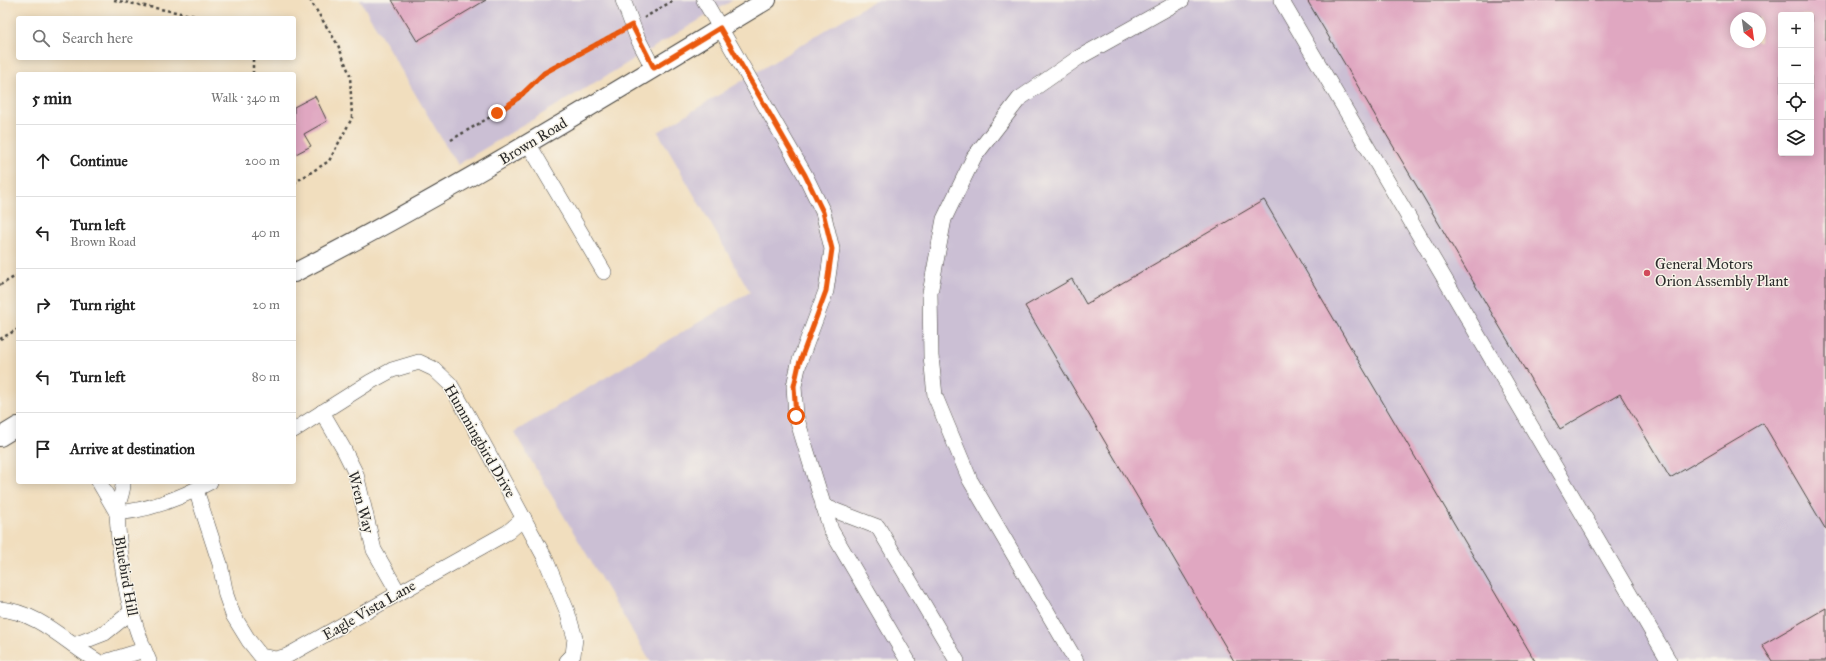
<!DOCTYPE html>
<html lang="en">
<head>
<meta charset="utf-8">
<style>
  :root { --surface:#fff; --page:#f2f2f2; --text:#222; --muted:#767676; --line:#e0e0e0 }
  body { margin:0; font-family:"IM FELL Great Primer",serif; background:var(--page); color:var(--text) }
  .controls { position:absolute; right:12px; top:12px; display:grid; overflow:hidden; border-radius:4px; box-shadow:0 2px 10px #0003 }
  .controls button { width:36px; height:36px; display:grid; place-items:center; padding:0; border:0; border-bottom:1px solid var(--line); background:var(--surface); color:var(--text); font:20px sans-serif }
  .compass { position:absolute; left:1730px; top:12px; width:36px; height:36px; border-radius:50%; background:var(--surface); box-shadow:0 2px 10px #0003; rotate:151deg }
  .stop { position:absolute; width:12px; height:12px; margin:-9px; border:3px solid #ea580c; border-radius:50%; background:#fff }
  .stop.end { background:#ea580c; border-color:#fff; box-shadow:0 1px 4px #0008 }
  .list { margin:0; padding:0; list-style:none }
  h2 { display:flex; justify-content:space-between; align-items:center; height:52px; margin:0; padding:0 16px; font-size:17px }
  h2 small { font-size:13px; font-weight:400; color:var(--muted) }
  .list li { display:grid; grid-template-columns:26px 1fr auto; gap:12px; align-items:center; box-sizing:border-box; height:72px; padding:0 16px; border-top:1px solid var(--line) }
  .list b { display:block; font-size:15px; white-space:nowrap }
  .list p { margin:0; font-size:13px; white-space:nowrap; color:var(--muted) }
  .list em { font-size:13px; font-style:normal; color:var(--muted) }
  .icon { flex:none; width:22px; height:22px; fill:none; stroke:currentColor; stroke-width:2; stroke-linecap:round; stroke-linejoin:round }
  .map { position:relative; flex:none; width:1826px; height:661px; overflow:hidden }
  .search { position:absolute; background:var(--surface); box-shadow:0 2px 10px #0003; left:16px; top:16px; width:280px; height:44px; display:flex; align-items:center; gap:10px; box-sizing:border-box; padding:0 14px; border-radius:4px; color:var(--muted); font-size:15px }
  .panel { position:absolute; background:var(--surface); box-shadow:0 2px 10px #0003; left:16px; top:72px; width:280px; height:412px; border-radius:4px }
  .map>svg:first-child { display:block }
</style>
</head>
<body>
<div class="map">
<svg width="1826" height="661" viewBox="0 0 1826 661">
  <rect width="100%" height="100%" fill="#f7f3e8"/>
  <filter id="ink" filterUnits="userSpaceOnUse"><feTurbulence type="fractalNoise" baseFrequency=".025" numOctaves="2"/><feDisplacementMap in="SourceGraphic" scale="8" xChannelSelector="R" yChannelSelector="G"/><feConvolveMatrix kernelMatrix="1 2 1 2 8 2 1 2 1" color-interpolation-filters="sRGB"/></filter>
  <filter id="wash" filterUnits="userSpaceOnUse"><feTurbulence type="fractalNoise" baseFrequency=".012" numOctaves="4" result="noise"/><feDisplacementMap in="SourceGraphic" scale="16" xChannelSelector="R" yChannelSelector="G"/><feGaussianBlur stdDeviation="0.9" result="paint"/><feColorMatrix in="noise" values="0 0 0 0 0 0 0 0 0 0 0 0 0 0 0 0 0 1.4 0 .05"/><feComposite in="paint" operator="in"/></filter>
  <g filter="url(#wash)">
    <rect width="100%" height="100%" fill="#f1debe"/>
    <g fill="#cbbfd4" fill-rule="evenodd">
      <path d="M360,0h373l-276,165z"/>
      <path d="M875,0h951v661h-1176l-136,-229 236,-140 -92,-160zM1781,15h30v138h-30zM1736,18h24v24h-24z"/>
    </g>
    <g id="blocks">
      <g fill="#e0a7c1" fill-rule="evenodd">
        <path d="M392,0h94l-69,41z"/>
        <path d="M1307,0h519v530l-63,-107 -93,55 -50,-84 -60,35zM1781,15h30v138h-30zM1736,18h24v24h-24z"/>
        <path d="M315,96l12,25 -23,13 7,12 -17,9v-48z"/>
        <path d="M1264,200l271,461h-301l-209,-355 47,-27 14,25z"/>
        <path d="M1826,608v53h-54l-10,-16z"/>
      </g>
    </g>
  </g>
  <g filter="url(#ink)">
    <use href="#blocks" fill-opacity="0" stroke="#494641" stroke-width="1"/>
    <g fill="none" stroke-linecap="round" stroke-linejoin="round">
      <g stroke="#494641" stroke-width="16">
        <g id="minor">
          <path d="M623,0l14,37 16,31"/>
          <path d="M704,0l101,175 18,37 9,37 -6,42 -27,72 -5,23 2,30 35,114 77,131"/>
          <path d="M1281,0l388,661"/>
          <path d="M528,143l76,129"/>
          <path d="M322,412l21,36 13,26 18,76 24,42"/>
          <path d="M294,430l76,-48 22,-12 27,-8 15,7 16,15 20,35 75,139 22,53 8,27 -2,17 -6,6"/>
          <path d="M99,482l18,31"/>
          <path d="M123,482c1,11 -7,22 -6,33 3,50 11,100 32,146"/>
          <path d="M196,490l24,74 6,31 7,20 16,26 12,15 15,3 11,-3 221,-124 16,-14"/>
          <path d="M823,506l55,21 79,134"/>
          <path d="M117,513c33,-3 64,-15 93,-31"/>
          <path d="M0,609c39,3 66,34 97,52"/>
          <path d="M74,645l31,-12 26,-21"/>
          <path d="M108,661l36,-11"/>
          <path d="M1076,661l-106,-181 -35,-84 -4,-40 -1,-63 14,-74 30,-62 45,-58 59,-41 104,-58"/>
        </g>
      </g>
      <g stroke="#494641" stroke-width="20">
        <g id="major">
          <path d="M294,273c162,-83 317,-179 473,-273"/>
          <path d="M0,437l18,-11"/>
        </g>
      </g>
      <g stroke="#494641" stroke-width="2.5" stroke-dasharray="3 3" stroke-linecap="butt">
        <path d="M114,0l92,18"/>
        <path d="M644,18l30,-18"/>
        <path d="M253,74v-16"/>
        <path d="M451,140l46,-27 22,-15 25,-25 76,-42"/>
        <path d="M294,183l35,-22 23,-43 -2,-43 -12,-30 -28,-45"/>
        <path d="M0,285l18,-10"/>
        <path d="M0,339l18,-10"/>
      </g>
      <use href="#minor" stroke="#fff" stroke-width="15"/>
      <use href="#major" stroke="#fff" stroke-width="18"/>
    </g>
  </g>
  <g fill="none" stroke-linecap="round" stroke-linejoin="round" filter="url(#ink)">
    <path stroke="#ea580c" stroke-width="5" d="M497,113l21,-15 26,-25 88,-48 22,43 66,-40 85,147 18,37 9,37 -6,42 -27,73 -5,22 2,30"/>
  </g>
  <circle fill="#d1495b" stroke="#f7f3e8" stroke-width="1.5" cx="1647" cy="273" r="4"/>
  <g text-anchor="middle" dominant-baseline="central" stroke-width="3" stroke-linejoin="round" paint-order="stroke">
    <g font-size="15" fill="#2b2b2b" stroke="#f7f3e8">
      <text transform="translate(533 141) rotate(-31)">Brown Road</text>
      <text transform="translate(480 441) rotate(60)">Hummingbird Drive</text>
      <text transform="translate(361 502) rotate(75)">Wren Way</text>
      <text transform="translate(126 576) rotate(80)">Bluebird Hill</text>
      <text transform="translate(369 610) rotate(-30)">Eagle Vista Lane</text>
    </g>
    <g font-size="15" fill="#2b2b2b" stroke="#f7f3e8" text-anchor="start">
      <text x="1655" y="264">General Motors<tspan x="1655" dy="17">Orion Assembly Plant</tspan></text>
    </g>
  </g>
</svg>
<div class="controls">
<button>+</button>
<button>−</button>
<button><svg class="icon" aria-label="locate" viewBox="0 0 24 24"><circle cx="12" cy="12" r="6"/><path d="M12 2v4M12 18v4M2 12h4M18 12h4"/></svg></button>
<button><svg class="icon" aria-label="layers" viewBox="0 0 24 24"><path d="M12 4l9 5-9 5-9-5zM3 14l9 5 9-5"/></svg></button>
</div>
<svg class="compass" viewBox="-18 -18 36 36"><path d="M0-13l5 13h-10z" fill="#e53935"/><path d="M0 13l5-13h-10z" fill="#767676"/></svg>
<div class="stop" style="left:796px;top:416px"></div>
<div class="stop end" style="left:497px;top:113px"></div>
<div class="search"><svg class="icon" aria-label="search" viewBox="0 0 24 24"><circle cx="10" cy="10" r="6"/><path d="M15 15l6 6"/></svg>Search here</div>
<section class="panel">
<h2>5 min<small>Walk · 340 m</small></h2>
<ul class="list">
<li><svg class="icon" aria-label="ahead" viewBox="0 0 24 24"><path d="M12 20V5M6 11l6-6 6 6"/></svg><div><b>Continue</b></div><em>200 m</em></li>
<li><svg class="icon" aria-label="left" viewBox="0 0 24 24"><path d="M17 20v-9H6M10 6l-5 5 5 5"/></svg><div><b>Turn left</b><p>Brown Road</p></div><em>40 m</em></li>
<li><svg class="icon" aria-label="right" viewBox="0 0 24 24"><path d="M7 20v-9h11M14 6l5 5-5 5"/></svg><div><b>Turn right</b></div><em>20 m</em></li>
<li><svg class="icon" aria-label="left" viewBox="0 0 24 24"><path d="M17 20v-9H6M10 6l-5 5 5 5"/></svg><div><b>Turn left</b></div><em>80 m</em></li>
<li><svg class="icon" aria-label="arrive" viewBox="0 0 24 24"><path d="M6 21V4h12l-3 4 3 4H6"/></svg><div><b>Arrive at destination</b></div></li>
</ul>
</section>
</div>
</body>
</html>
